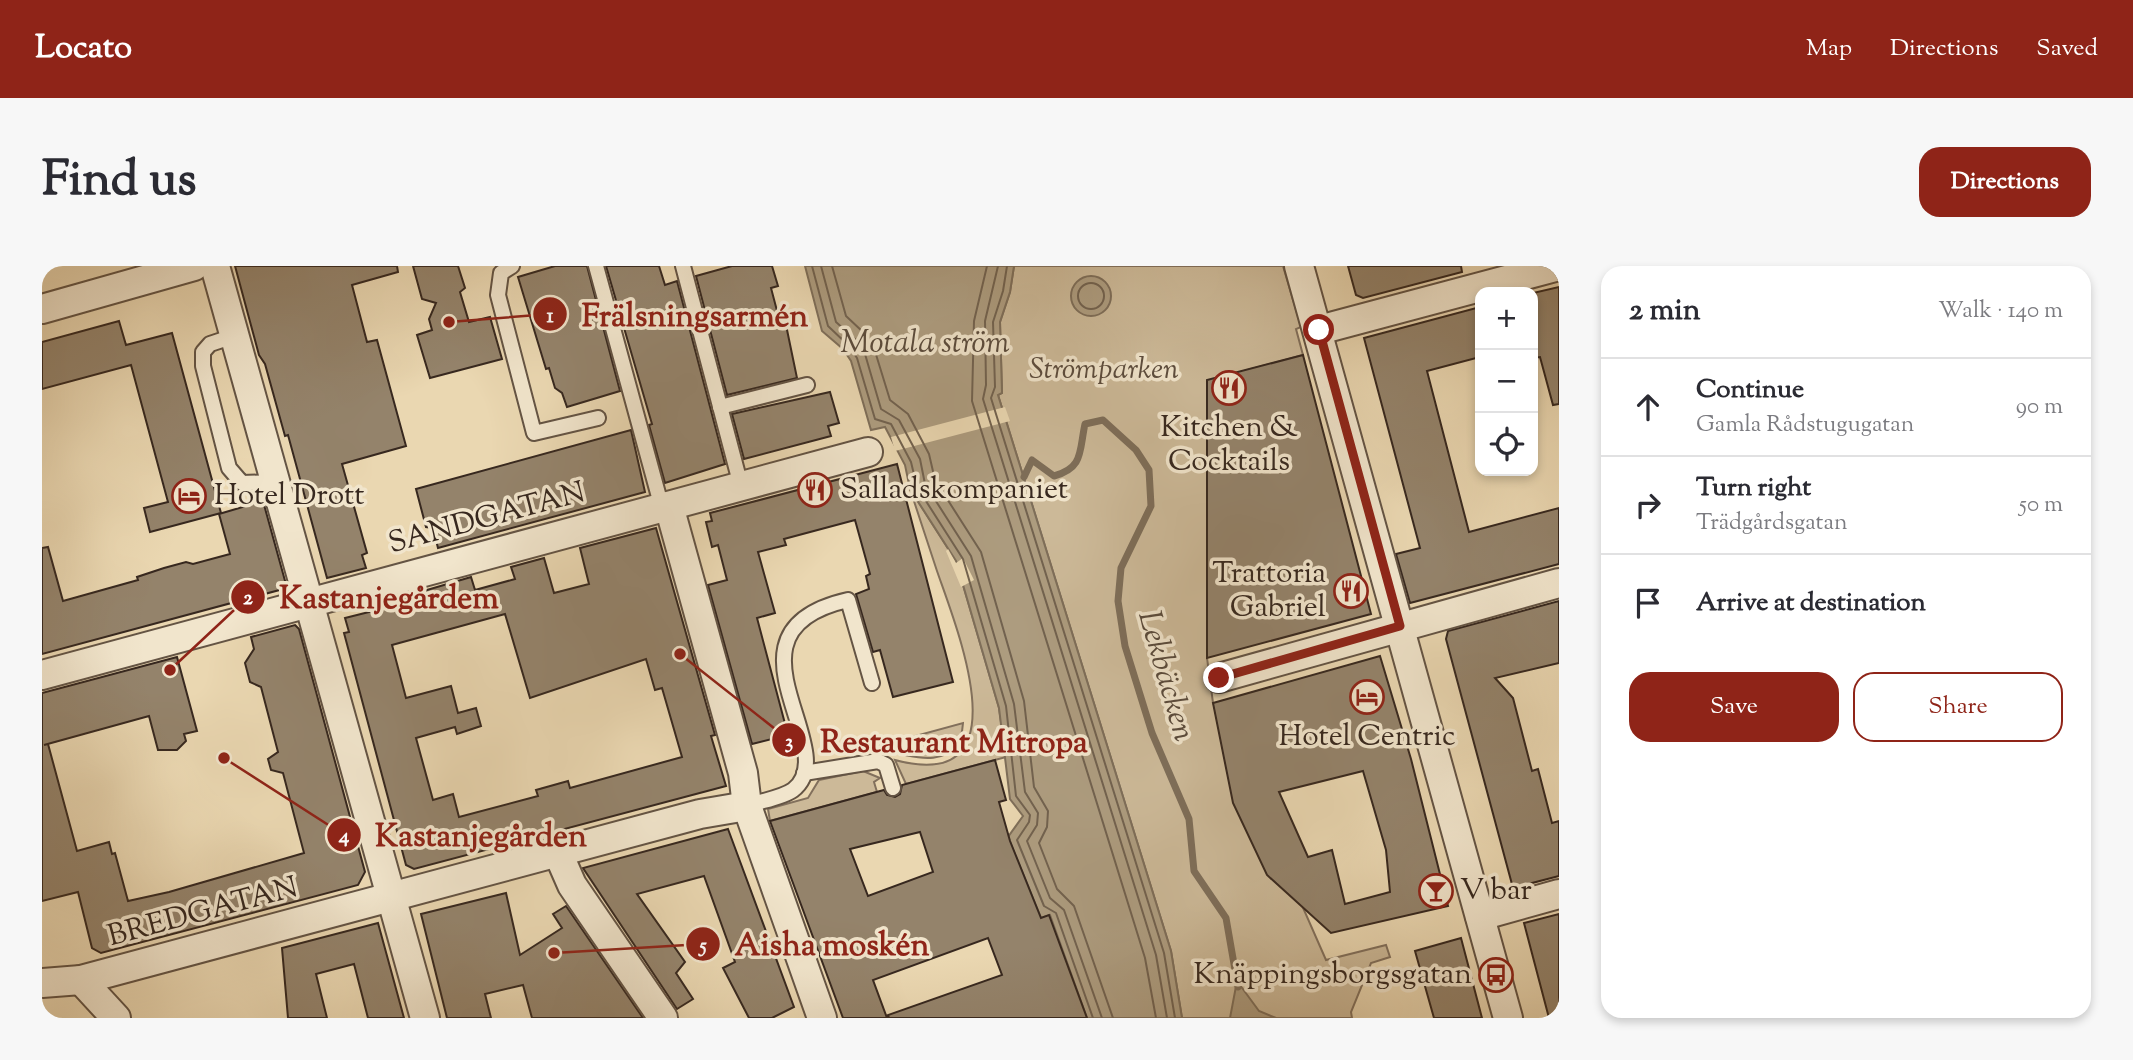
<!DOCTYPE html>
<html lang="en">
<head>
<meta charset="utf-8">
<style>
  :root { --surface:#fff; --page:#f7f7f7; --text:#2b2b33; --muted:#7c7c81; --line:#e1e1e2; --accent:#8f2418 }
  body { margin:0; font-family:"Sorts Mill Goudy",serif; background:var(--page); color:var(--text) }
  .controls { position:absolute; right:21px; top:21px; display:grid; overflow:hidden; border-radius:14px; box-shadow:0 4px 10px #0003 }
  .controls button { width:63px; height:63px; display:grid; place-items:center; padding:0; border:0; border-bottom:2px solid var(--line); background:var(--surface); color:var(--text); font:35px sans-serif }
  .stop { position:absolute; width:21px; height:21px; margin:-16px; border:5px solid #8f2418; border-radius:50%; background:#fff }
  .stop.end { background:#8f2418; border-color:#fff; box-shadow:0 2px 7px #0008 }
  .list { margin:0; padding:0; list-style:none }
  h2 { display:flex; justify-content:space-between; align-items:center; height:91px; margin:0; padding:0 28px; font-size:30px }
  h2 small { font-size:23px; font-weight:400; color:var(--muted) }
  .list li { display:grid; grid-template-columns:46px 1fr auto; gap:21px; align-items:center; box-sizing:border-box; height:98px; padding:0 28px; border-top:2px solid var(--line) }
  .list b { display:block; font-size:26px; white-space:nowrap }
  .list p { margin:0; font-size:23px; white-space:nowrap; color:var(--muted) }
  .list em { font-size:23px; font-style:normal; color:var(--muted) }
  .actions { display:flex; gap:14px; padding:21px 28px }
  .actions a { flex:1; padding:16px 0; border:2px solid var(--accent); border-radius:21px; text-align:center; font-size:24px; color:var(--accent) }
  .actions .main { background:var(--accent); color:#fff }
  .icon { flex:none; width:38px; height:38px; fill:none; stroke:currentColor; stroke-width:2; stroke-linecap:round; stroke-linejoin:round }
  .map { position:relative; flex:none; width:1517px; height:752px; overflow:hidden; border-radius:21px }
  header { display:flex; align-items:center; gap:42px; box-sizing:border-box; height:98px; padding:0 35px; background:var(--accent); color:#fff }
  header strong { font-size:33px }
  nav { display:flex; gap:38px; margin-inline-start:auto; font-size:24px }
  .intro { display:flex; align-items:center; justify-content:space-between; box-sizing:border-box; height:168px; padding:0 42px }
  h1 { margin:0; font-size:49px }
  .button { padding:18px 32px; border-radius:21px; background:var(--accent); color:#fff; font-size:24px; font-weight:700 }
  main { display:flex; gap:42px; padding:0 42px }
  aside { flex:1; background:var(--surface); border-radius:21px; box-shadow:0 4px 10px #0003 }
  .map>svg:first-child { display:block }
</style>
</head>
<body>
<header>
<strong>Locato</strong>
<nav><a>Map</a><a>Directions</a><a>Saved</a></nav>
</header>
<div class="intro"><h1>Find us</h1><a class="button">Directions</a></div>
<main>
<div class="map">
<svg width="1517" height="752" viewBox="0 0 1517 752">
  <rect width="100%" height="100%" fill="#ead7b1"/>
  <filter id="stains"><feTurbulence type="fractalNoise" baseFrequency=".00286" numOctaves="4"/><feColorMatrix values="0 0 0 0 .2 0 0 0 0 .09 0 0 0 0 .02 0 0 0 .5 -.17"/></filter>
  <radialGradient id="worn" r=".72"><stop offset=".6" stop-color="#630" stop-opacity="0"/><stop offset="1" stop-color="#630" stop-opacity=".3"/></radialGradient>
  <g fill="#ccb998" stroke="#82705c" stroke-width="2">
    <path d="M972,0h269l18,61 -5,2 7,26 -96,26v277l6,45 113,257 60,-15 4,12 -19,6 -20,49 1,6h-170l-11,-67 -173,-556 4,-2 -2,-71 10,-30z"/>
    <path d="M868,223l46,72 43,147 7,49 -100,27 -11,-24c130,35 62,-131 42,-189 -9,-27 -18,-55 -27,-82z"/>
    <path d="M921,457c-3,52 -56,33 -88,24z"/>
    <path d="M821,505l17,7 -6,4 3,10 -107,29 -2,-12 40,-11 11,-18z"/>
  </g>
  <g fill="#ad9c7f" stroke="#7e6e59" stroke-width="2">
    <path d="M763,0h209l-4,26 -10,30 2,71 -4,2 173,556 11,67h-95l-37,-103 -9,3 -33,-81 15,-21 -13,-17 -11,-91 -43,-147 -46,-72 -5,-24 -20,-38 -14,3 -20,-69 -8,-12 -21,-18z"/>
    <circle cx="1049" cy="30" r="20"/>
    <path d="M1195,715l22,30 17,7h-46z"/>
  </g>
  <g fill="#ead7b1">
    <path d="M963,141l5,14 -115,30 -4,-14z"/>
    <path d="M906,283l8,14 7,-5 11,22 -13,7 -15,-36z"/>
  </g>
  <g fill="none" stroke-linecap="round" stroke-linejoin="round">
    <g stroke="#72624f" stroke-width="2">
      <path d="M770,0l16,60 20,19 9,13 18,61 16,5 20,38 6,25 46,72 43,147 10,90 14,19 -1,7 -12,18 27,66 12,7 37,105"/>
      <path d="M779,0l15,56 19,17 10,15 16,55 18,11 21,39 5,25 46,72 43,148 11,88 13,21 -1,12 -10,16 23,57 14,12 38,108"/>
      <path d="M790,0l14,50 17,16 11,16 16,52 18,14 21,40 6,26 46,72 43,149 10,86 14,24 -1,16 -8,16 18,46 17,17 39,112"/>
      <path d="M945,0l-13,55 -2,80 173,557 11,60"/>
      <path d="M956,0l-13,55 1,64 -3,14 173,556 11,63"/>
      <path d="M965,0l-4,25 -10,31 2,65 -4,11 173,555 11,65"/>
      <circle cx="1049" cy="30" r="13"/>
    </g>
    <path stroke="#7e6e59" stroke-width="7" d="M982,211l8,-17 22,16c30,-8 25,-25 31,-52l18,-4 33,30 13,20 2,36 -30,62 -3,33 7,45 27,87 37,86 5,52 32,47 12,69"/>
  </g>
  <g fill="#94836b" stroke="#37281f" stroke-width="2" fill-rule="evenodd">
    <path d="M193,0h162l1,6 -46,13 15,57 10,-2 29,106 -64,18 25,89 -5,2 4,13 -39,10 -39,-143 -3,1 -20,-72 -6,-9z"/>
    <path d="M371,0h45l7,22 -5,4 9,30 21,-5 12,42 -72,19 -13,-43 15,-5 -3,-11 7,-16 -14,-4z"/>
    <path d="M513,0h32l33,125 -53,16 -5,-14 -7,-5 -6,-20 -3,1 -28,-92z"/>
    <path d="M564,0h53l6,19 12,-4 48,183 -60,19 -16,-58 3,-1z"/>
    <path d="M690,0h40l6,20 -7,2 10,38 5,-1 11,53 -70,17 -31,-119z"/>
    <path d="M1306,0h113l1,6 -99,26 -7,-3z"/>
    <path d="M1517,21v117l-6,1 -13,-48 -7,1v-65z"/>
    <path d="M1438,41v50l-53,14 42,161 90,-24v56l-149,39 -14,-49 24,-6 -56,-210z"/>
    <path d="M77,55l7,24 46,-12 49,180 -71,19 -6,-24 24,-6 -37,-137 -89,24v-47z"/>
    <path d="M1261,89l68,259 -164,44v-278z"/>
    <path d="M788,126l9,31 -11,3 3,10 -87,23 -12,-45z"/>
    <path d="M589,164l14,62 -207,56 -5,-20 -7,-1 -10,-38z"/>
    <path d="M855,198l56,218 -60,15 -13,-47 -7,2 -17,-58 13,-5 -3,-13 4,-2 -15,-54 -71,19 2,6 -28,7 17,61 -18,5 31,117 -36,9 -44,-159 19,-5 -9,-35 -6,2 -6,-25 6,-1 -2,-8z"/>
    <path d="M221,235l24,87 -245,66v-106l6,-1 15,54 75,-21 -1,-3 27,-9 22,-6 7,2 37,-10 -11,-40z"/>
    <path d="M614,262l59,207 -4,1 15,50 -312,83 -8,-4 -62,-232 5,-1 -4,-14 32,-8 -1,-5 95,-28 4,13 40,-11 -4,-12 33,-9 10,35 35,-9 -9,-36zM463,348l25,84 116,-39 9,31 7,-2 20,69 -112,31 -2,-7 -32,9 2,6 -79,21 -6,-23 -20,6 -17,-62 39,-11 2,7 24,-8 -5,-18 -18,5 -7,-27 -45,12 -14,-53z"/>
    <path d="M1517,335v62l-64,15 18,20 19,73 6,-2 14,54 7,-2v55l-46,12 -67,-249 2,-8z"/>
    <path d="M253,359l4,4 66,243 -7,13 -257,68 -9,-5 -14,-56 -36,9v-208l135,-36 20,74 -13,3 2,7 -9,9h-19l-9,-34 -105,29 4,-1 29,107 32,-9 3,12 3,-1 13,48 41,-9 135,-39 -21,-80 -12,-3 -3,-11 10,-7 -17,-65 -11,-5 -5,-19 9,-14 -3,-12z"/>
    <path d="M1338,390l31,103 37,147 -117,27 -64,-58 -34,-72 -20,-100zM1321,505l23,79 4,42 -45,12 -13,-54 -24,7 -29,-65z"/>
    <path d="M953,494l11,40 -7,2 11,39 31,77 8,-3 38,103h-198l-1,-3 114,-40 -14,-37 -115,42 14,38h-44l-73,-197 114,-31 3,5 8,2 5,-3 2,-9zM878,566l13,40 -65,24 -18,-47z"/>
    <path d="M686,563l66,178 -22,11h-23l-26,-50 12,-6 -31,-86 -67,18 48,68 -9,11 17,26 -16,10 -94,-141z"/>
    <path d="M464,627l14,62 42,-27 -9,-14 13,-8 77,112h-111l-9,-33 -38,9 6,24h-44l-26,-104z"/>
    <path d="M1517,648v104h-10l-25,-95z"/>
    <path d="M336,657l26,95h-36l-14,-54 -38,10 11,44h-39l-6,-70z"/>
    <path d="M1419,672l21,80h-48l-19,-67z"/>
  </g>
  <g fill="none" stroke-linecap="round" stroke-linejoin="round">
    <g stroke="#645444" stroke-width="18">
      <g id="service">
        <path d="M470,0l-11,7 -3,22 36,138 64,-15"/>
        <path d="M554,0l66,242"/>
        <path d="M641,0l58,220"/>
        <path d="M195,69l-27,9 -7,8v14l26,102 13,15 35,-1"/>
        <path d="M678,141l87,-22"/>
        <path d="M762,507l74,-12 8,4 7,23"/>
        <path d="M705,540c13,-5 35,-8 46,-16 53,-40 -83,-159 55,-190l24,83"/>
      </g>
    </g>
    <g stroke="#645444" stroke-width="32">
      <g id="minor">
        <path d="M173,0l210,752"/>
        <path d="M1257,0l209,752"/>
        <path d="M0,43l152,-43"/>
        <path d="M1277,64l240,-64"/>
        <path d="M627,240l74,267 4,33 75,212"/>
        <path d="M0,409l826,-223"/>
        <path d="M1177,412l340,-95"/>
        <path d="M516,587l14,32 91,133"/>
        <path d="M1438,650l79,-22"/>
        <path d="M39,714l35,38"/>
        <path d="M0,717l39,-3 619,-166 47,-8"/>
      </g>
    </g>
    <use href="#service" stroke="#f1e5cc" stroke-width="14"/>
    <use href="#minor" stroke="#f1e5cc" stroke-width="28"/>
  </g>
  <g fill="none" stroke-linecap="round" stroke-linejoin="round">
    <path stroke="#8f2418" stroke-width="9" d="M1177,412l181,-52 -81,-296"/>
  </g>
  <defs>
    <g id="restaurant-ring" transform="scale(1.75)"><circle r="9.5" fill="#f1e5cc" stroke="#8f2418" stroke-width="1.5"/><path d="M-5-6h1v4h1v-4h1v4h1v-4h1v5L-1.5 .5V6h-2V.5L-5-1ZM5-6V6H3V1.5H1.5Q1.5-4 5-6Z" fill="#8f2418"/></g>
    <g id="hotel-ring" transform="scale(1.75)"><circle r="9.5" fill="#f1e5cc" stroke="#8f2418" stroke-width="1.5"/><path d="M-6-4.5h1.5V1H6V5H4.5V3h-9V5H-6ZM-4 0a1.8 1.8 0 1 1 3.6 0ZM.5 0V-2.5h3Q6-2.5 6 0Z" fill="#8f2418"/></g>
    <g id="bar-ring" transform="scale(1.75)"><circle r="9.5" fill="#f1e5cc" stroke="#8f2418" stroke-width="1.5"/><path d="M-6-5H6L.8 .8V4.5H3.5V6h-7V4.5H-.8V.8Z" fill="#8f2418"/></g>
    <g id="bus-ring" transform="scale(1.75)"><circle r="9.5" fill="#f1e5cc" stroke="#8f2418" stroke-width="1.5"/><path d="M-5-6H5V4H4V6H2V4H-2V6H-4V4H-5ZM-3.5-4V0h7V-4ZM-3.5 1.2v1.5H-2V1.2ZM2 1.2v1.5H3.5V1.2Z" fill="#8f2418"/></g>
  </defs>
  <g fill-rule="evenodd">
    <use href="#restaurant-ring" x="1187" y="122"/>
    <use href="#restaurant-ring" x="773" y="224"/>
    <use href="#hotel-ring" x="147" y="230"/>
    <use href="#restaurant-ring" x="1309" y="325"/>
    <use href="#hotel-ring" x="1325" y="431"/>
    <use href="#bar-ring" x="1394" y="625"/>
    <use href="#bus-ring" x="1454" y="709"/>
  </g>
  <g text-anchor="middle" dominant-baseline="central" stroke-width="7" stroke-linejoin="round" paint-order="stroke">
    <g font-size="30" font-style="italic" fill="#5c4c3d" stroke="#f1e5cc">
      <text x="1062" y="104">Strömparken</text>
    </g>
    <g font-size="30" fill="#37281f" stroke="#f1e5cc" text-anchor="start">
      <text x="1187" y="162" text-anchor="middle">Kitchen &amp;<tspan x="1187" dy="34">Cocktails</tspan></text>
      <text x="798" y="224">Salladskompaniet</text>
      <text x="172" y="230">Hotel Drott</text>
      <text x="1284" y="308" text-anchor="end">Trattoria<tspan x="1284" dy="34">Gabriel</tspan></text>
      <text x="1325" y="471" text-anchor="middle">Hotel Centric</text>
      <text x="1418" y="625">V bar</text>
      <text x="1430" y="709" text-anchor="end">Knäppingsborgsgatan</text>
    </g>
    <g font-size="30" fill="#37281f" stroke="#f1e5cc">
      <text transform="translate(445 253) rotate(-15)">SANDGATAN</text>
      <text transform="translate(161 647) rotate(-15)">BREDGATAN</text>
    </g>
    <g font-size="32" font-style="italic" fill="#5a4b3c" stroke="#f1e5cc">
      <text x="883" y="78">Motala ström</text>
      <text transform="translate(1123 410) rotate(74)">Lekbäcken</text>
    </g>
  </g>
  <path fill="none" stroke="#8f2418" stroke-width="2.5" d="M407 56L508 48M128 404L206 331M638 388L747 474M182 492L302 569M512 687L661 678"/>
  <g fill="#8f2418" stroke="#f1e5cc" stroke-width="2.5">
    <circle cx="407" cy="56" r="7"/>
    <circle cx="128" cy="404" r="7"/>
    <circle cx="638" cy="388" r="7"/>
    <circle cx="182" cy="492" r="7"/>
    <circle cx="512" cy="687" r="7"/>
    <circle cx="508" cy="48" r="18"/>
    <circle cx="206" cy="331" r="18"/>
    <circle cx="747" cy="474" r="18"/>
    <circle cx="302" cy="569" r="18"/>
    <circle cx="661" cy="678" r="18"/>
  </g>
  <g font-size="21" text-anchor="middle" font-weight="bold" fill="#fff">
    <text x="508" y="56">1</text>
    <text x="206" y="338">2</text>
    <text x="747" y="482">3</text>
    <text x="302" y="576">4</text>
    <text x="661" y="686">5</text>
  </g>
  <g font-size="32" text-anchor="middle" font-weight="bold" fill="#8f2418" stroke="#f1e5cc" stroke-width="7" stroke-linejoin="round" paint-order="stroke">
    <text x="653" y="60">Frälsningsarmén</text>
    <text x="347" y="342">Kastanjegårdem</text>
    <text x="912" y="486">Restaurant Mitropa</text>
    <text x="439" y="580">Kastanjegården</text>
    <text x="790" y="689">Aisha moskén</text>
  </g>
  <rect width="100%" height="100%" filter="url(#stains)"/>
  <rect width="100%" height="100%" fill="url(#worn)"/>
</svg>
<div class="controls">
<button>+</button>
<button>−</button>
<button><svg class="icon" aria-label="locate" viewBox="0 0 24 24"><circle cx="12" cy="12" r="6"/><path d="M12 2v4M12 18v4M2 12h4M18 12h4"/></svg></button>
</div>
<div class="stop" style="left:1277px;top:64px"></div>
<div class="stop end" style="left:1177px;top:412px"></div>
</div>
<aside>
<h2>2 min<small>Walk · 140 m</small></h2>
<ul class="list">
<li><svg class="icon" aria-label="ahead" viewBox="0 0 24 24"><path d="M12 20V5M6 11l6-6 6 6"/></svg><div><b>Continue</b><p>Gamla Rådstugugatan</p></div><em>90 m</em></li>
<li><svg class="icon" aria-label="right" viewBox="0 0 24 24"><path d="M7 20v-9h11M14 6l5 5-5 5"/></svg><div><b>Turn right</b><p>Trädgårdsgatan</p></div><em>50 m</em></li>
<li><svg class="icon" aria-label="arrive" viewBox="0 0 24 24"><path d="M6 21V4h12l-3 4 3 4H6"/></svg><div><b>Arrive at destination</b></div></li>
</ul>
<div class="actions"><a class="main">Save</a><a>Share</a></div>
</aside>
</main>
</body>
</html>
